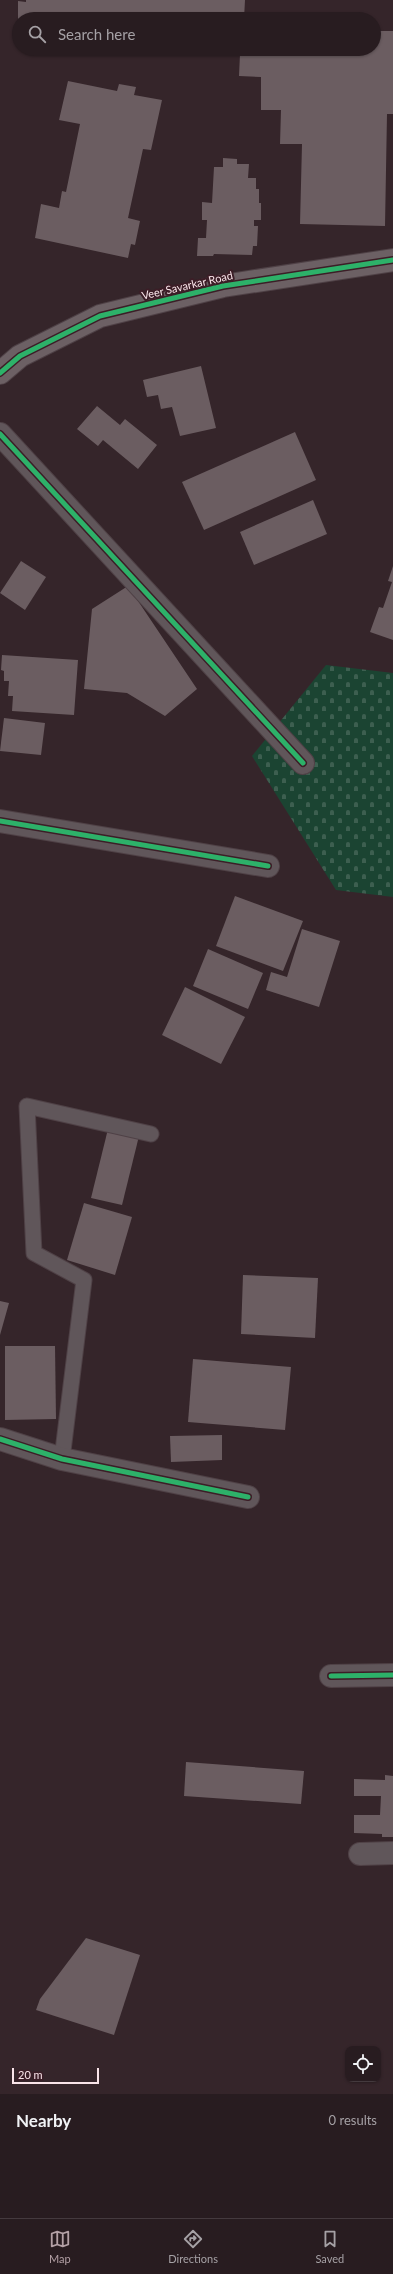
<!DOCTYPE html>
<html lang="en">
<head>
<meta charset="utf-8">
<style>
  :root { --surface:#281c20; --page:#302529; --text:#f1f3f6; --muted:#a5a1a5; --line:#443a3e; --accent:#b4a1a6 }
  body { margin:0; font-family:Lato,sans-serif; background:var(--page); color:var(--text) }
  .controls { position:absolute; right:12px; bottom:12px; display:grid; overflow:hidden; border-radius:8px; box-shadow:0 1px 3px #0004 }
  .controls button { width:36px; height:36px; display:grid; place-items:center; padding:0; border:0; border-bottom:1px solid var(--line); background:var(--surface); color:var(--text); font:20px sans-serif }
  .scale { position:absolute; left:12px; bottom:10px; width:87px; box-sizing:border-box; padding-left:4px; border:2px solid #f9e4e9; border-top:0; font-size:11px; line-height:14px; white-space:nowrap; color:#f9e4e9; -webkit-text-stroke:3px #3c1e27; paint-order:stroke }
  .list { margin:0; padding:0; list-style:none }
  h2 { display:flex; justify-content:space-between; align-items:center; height:52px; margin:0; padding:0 16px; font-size:17px }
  h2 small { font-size:13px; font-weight:400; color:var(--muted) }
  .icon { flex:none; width:22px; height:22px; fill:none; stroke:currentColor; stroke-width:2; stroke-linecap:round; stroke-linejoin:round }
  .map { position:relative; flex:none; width:393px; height:2094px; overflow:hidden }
  .search { position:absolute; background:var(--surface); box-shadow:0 1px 3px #0004; left:12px; right:12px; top:12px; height:44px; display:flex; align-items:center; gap:10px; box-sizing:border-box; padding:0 14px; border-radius:22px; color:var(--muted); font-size:15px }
  .sheet { height:124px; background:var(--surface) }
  nav { display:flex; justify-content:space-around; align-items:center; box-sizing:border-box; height:56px; border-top:1px solid var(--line); background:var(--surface); font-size:11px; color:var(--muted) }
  nav a { display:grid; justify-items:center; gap:2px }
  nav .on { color:var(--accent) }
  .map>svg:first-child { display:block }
</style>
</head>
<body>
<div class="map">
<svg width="393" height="2094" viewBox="0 0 393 2094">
  <defs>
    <pattern id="cemetery-stones" width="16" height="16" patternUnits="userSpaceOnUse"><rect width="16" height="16" fill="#1b4432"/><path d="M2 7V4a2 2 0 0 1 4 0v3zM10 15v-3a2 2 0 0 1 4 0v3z" fill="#3d5f50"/></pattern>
  </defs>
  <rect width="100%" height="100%" fill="#35252a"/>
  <path fill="url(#cemetery-stones)" d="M326,665l67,8v224l-57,-7 -84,-134z"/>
  <g fill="#6b5d61">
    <path d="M26,0h219l-1,19h-226v-18l8,1z"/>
    <path d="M374,31h19v83h-6l-2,112 -85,-2 2,-80h-22l1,-34h-20v-33l-22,-1 1,-22 73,1v-6h61z"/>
    <path d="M68,81l49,10 2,-7 17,3 -2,8 28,5 -11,50 -8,-1 -15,69 12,3 -5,24 -4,-1 -3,14 -93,-20 6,-34 18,4 3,-17 4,1 14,-68 -21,-4z"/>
    <path d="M223,158l14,1v5h12l-1,14h8v11h3v14h2v17h-7v6h4l-1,20h-4l-1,9 -38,-1 -1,2h-16l1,-18h8l1,-18h-5v-18l10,1 2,-36h9z"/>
    <path d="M201,366l15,62 -36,8 -8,-29 -11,2 -3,-14 -11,2 -4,-17z"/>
    <path d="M97,406l23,19 5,-6 32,26 -19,24 -35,-29 -5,6 -21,-17z"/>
    <path d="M295,432l21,48 -112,50 -22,-48z"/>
    <path d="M313,500l14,34 -73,31 -14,-33z"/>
    <path d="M21,561l25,16 -21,33 -25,-17z"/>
    <path d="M393,566v74l-23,-8 9,-25 4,1 9,-26 -4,-1z"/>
    <path d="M128,586l69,103 -32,27 -38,-23 -43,-4 8,-80z"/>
    <path d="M2,655l76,5 -4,55 -62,-4 1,-15h-5l1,-15h-5v-10l-3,-1z"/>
    <path d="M4,718l41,5 -4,32 -41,-4z"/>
    <path d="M235,896l68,25 -20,50 -67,-25z"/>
    <path d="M302,929l38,12 -21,66 -53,-17 5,-18 16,5z"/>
    <path d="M208,949l55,24 -15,36 -55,-23z"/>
    <path d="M185,987l60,30 -24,47 -59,-29z"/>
    <path d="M108,1129l31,7 -17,69 -31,-7z"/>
    <path d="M84,1203l48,14 -17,58 -48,-15z"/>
    <path d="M243,1275l75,3 -3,60 -74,-4z"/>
    <path d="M0,1301l9,2 -9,32z"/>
    <path d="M5,1346h50l1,73 -51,1z"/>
    <path d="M193,1359l98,8 -6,63 -97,-8z"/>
    <path d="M222,1435v25l-51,2 -1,-26z"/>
    <path d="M186,1762l118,9 -3,33 -117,-8z"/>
    <path d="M385,1775l8,1v61h-11v-3l-28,-1v-18h26l1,-19h-27v-17l31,1z"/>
    <path d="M86,1938l54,17 -26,80 -78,-25 4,-11z"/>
  </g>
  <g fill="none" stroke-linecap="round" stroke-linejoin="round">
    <g stroke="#4f4146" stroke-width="17">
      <path id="lane" d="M62,1459l22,-179 -50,-27 -7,-147 124,28"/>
    </g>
    <g stroke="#4f4146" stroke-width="24">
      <g id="street">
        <path d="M0,434l303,329"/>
        <path d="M0,821l268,45"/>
        <path d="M0,1439l62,20 186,38"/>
        <path d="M331,1676l62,-1"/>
        <path d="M360,1854l33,-1"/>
      </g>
    </g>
    <g stroke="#4f4146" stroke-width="24">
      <path id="secondary" d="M0,373l20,-17 80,-40 123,-30 170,-26"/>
    </g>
    <use href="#lane" stroke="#60565a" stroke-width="15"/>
    <use href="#street" stroke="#60565a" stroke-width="22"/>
    <use href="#secondary" stroke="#6c6064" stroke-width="22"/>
    <g stroke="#3c1e27" stroke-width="8">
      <g id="cycleway">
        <path d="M0,373l20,-17 80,-40 123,-30 170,-26"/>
        <path d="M0,434l303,329"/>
        <path d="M0,821l268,45"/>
        <path d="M0,1439l62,20 186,38"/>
        <path d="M331,1676l62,-1"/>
      </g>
    </g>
    <use href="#cycleway" stroke="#2db169" stroke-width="5"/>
  </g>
  <g text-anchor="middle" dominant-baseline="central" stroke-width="4" stroke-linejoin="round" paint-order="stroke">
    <g font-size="11" fill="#f9e4e9" stroke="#3c1e27">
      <text transform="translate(187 285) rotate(-13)">Veer Savarkar Road</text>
    </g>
  </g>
</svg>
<div class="controls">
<button><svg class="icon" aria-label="locate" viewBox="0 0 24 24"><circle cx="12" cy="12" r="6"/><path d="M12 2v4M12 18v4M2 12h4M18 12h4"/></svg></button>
</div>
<div class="scale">20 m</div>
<div class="search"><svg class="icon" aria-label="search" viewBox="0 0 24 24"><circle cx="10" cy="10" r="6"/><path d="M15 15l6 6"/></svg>Search here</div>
</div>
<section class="sheet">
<h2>Nearby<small>0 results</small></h2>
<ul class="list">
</ul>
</section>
<nav>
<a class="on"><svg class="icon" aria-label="map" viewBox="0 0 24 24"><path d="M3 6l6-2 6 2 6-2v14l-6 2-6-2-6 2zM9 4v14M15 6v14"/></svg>Map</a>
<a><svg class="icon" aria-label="directions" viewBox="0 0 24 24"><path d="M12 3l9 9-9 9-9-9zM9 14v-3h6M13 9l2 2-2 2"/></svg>Directions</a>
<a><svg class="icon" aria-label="saved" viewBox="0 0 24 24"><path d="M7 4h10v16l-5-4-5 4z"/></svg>Saved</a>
</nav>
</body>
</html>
